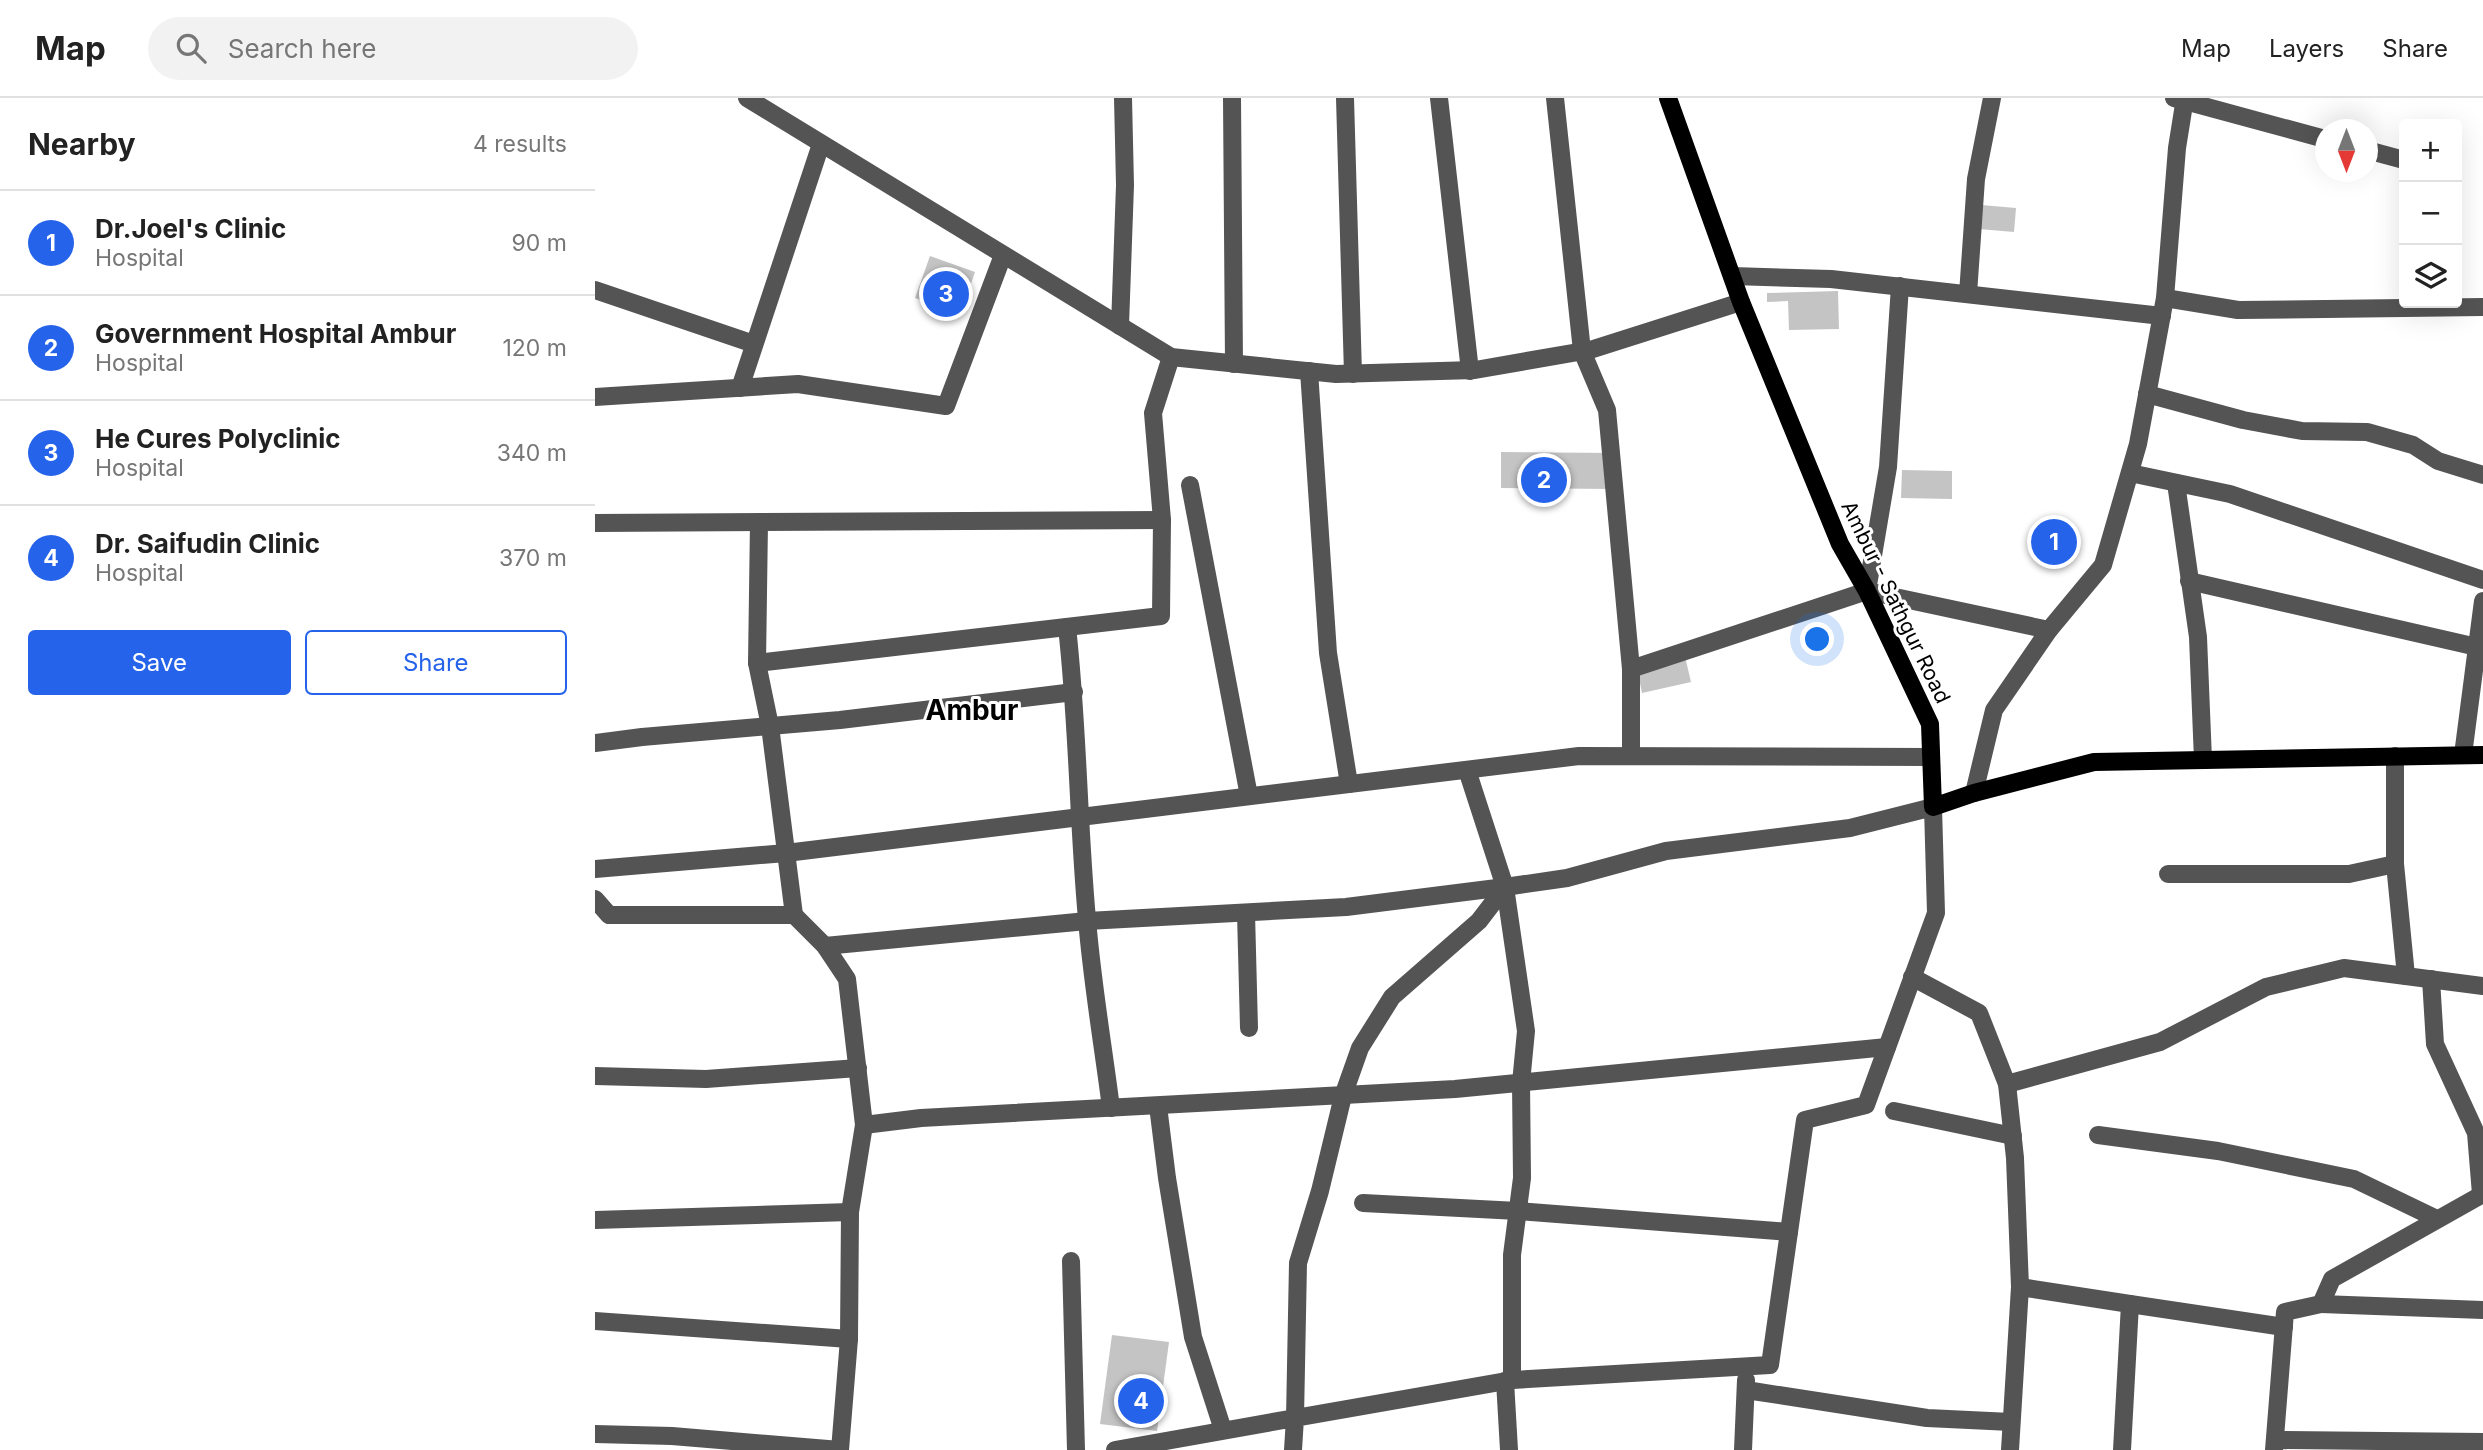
<!DOCTYPE html>
<html lang="en">
<head>
<meta charset="utf-8">
<style>
  :root { --surface:#fff; --page:#f2f2f2; --text:#222; --muted:#767676; --line:#e0e0e0; --accent:#2563eb }
  body { margin:0; font-family:Inter,sans-serif; background:var(--page); color:var(--text) }
  .controls { position:absolute; right:21px; top:21px; display:grid; overflow:hidden; border-radius:7px; box-shadow:0 7px 28px #0002 }
  .controls button { width:63px; height:63px; display:grid; place-items:center; padding:0; border:0; border-bottom:2px solid var(--line); background:var(--surface); color:var(--text); font:35px sans-serif }
  .compass { position:absolute; left:1720px; top:21px; width:63px; height:63px; border-radius:50%; background:var(--surface); box-shadow:0 7px 28px #0002; rotate:180deg }
  .you { position:absolute; left:1223px; top:542px; width:24px; height:24px; margin:-18px; border:5px solid #fff; border-radius:50%; background:#1a73e8; box-shadow:0 0 0 10px #1a73e833 }
  .badge { display:grid; place-items:center; width:46px; height:46px; border-radius:50%; background:var(--accent); color:#fff; font-size:23px; font-weight:700 }
  .pin { position:absolute; translate:-50% -50%; border:4px solid #fff; box-shadow:0 2px 7px #0006 }
  .list { margin:0; padding:0; list-style:none }
  h2 { display:flex; justify-content:space-between; align-items:center; height:91px; margin:0; padding:0 28px; font-size:30px }
  h2 small { font-size:23px; font-weight:400; color:var(--muted) }
  .list li { display:grid; grid-template-columns:46px 1fr auto; gap:21px; align-items:center; box-sizing:border-box; height:105px; padding:0 28px; border-top:2px solid var(--line) }
  .list b { display:block; font-size:26px; white-space:nowrap }
  .list p { margin:0; font-size:23px; white-space:nowrap; color:var(--muted) }
  .list em { font-size:23px; font-style:normal; color:var(--muted) }
  .actions { display:flex; gap:14px; padding:21px 28px }
  .actions a { flex:1; padding:16px 0; border:2px solid var(--accent); border-radius:7px; text-align:center; font-size:24px; color:var(--accent) }
  .actions .main { background:var(--accent); color:#fff }
  .icon { flex:none; width:38px; height:38px; fill:none; stroke:currentColor; stroke-width:2; stroke-linecap:round; stroke-linejoin:round }
  .map { position:relative; flex:none; width:1888px; height:1352px; overflow:hidden }
  header { display:flex; align-items:center; gap:42px; box-sizing:border-box; height:98px; padding:0 35px; background:var(--surface); border-bottom:2px solid var(--line) }
  header strong { font-size:33px }
  nav { display:flex; gap:38px; margin-inline-start:auto; font-size:24px }
  .search { width:490px; height:63px; background:var(--page); display:flex; align-items:center; gap:18px; box-sizing:border-box; padding:0 24px; border-radius:38px; color:var(--muted); font-size:26px }
  main { display:flex }
  aside { flex:1; background:var(--surface) }
  .map>svg:first-child { display:block }
</style>
</head>
<body>
<header>
<strong>Map</strong>
<div class="search"><svg class="icon" aria-label="search" viewBox="0 0 24 24"><circle cx="10" cy="10" r="6"/><path d="M15 15l6 6"/></svg>Search here</div>
<nav><a>Map</a><a>Layers</a><a>Share</a></nav>
</header>
<main>
<aside>
<h2>Nearby<small>4 results</small></h2>
<ul class="list">
<li><span class="badge">1</span><div><b>Dr.Joel's Clinic</b><p>Hospital</p></div><em>90 m</em></li>
<li><span class="badge">2</span><div><b>Government Hospital Ambur</b><p>Hospital</p></div><em>120 m</em></li>
<li><span class="badge">3</span><div><b>He Cures Polyclinic</b><p>Hospital</p></div><em>340 m</em></li>
<li><span class="badge">4</span><div><b>Dr. Saifudin Clinic</b><p>Hospital</p></div><em>370 m</em></li>
</ul>
<div class="actions"><a class="main">Save</a><a>Share</a></div>
</aside>
<div class="map">
<svg width="1888" height="1352" viewBox="0 0 1888 1352">
  <rect width="100%" height="100%" fill="#fff"/>
  <g fill="#c4c4c4">
    <path d="M1375,106l46,4 -2,24 -47,-4z"/>
    <path d="M335,158l45,16 -15,43 -45,-17z"/>
    <path d="M1243,193l1,38 -50,1 -1,-29 -21,1v-9z"/>
    <path d="M906,354l114,1v36l-114,-1z"/>
    <path d="M1307,372l50,1v28l-51,-1z"/>
    <path d="M1439,427l36,12 -6,20 -37,-11z"/>
    <path d="M1088,550l8,34 -49,11 -7,-34z"/>
    <path d="M517,1237l57,7 -12,89 -57,-7z"/>
  </g>
  <g fill="none" stroke-linecap="round" stroke-linejoin="round">
    <g stroke="#545454" stroke-width="18">
      <path d="M152,0l424,259 165,17 139,-4 115,-20 151,-48"/>
      <path d="M637,0l2,266"/>
      <path d="M750,0l8,276"/>
      <path d="M844,0l31,273"/>
      <path d="M960,0l27,253 25,59 24,259v87"/>
      <path d="M1579,0l151,41"/>
      <path d="M1772,52l37,10"/>
      <path d="M1137,178l99,3 331,37"/>
      <path d="M0,192l159,54"/>
      <path d="M1373,196l8,-115 16,-81"/>
      <path d="M1570,200l73,12 245,-3"/>
      <path d="M525,228l5,-141 -2,-87"/>
      <path d="M714,273l19,282 21,131"/>
      <path d="M145,290l81,-244"/>
      <path d="M1552,296l96,26 59,11 65,1 46,13 25,16 45,14"/>
      <path d="M0,299l203,-13 148,22 57,-151"/>
      <path d="M1535,375l100,21 253,86"/>
      <path d="M1581,385l22,154 5,123"/>
      <path d="M595,387l59,311"/>
      <path d="M164,424l-2,141 13,63 24,189"/>
      <path d="M0,425l567,-3"/>
      <path d="M1594,483l288,66"/>
      <path d="M1272,493l21,-124 12,-181"/>
      <path d="M472,529c11,97 11,194 20,292 5,63 16,126 24,189"/>
      <path d="M162,565l404,-47 1,-96 -9,-107 18,-56"/>
      <path d="M1036,571l236,-78 182,39"/>
      <path d="M0,645l47,-6 198,-17 234,-28"/>
      <path d="M1868,657l20,-154"/>
      <path d="M1800,658v108l11,112"/>
      <path d="M872,672l38,117 21,144 -5,52 1,95 -10,77v125"/>
      <path d="M1379,695l20,-83 55,-80 54,-65 35,-121 27,-146 12,-150 8,-50"/>
      <path d="M0,771l191,-16 793,-97 352,1"/>
      <path d="M1573,776h181l46,-10"/>
      <path d="M0,801l14,16h185l31,31 22,33 17,146 -14,87 -1,127 -9,111"/>
      <path d="M651,815l3,115"/>
      <path d="M230,848l262,-25 259,-14 159,-20"/>
      <path d="M1317,879l67,36 28,71 8,74 5,129 -10,163"/>
      <path d="M1836,881l4,65 41,89 5,61"/>
      <path d="M0,978l111,3 152,-11"/>
      <path d="M1412,986l153,-42 106,-55 78,-19 139,18"/>
      <path d="M563,1008l9,72 26,159 30,93"/>
      <path d="M1299,1013l119,25"/>
      <path d="M269,1027l57,-7 534,-29 432,-42"/>
      <path d="M1503,1037l120,16 136,28 83,40"/>
      <path d="M768,1105l155,8 271,21"/>
      <path d="M0,1122l255,-8"/>
      <path d="M476,1163l5,189"/>
      <path d="M1425,1189l110,17 -8,146"/>
      <path d="M1535,1206l154,23"/>
      <path d="M1726,1206l162,6"/>
      <path d="M0,1223l254,18"/>
      <path d="M910,1283l4,69"/>
      <path d="M1151,1292l181,28 84,4"/>
      <path d="M0,1336l77,2 168,14"/>
      <path d="M1680,1342l208,2"/>
      <path d="M520,1352l180,-32 3,-155 22,-72 23,-95 17,-48 32,-51 87,-76 26,-34 62,-9 99,-27 184,-23 83,-21 3,106 -70,192 -61,15 -35,245 -258,15 -217,38 -2,32"/>
      <path d="M1148,1352l3,-70"/>
      <path d="M1679,1352l11,-138 36,-8 11,-25 151,-85"/>
    </g>
    <path stroke="#000" stroke-width="18" d="M1073,0l73,204 99,242 27,47 63,133 3,83 41,-14 120,-31 389,-7"/>
  </g>
  <g text-anchor="middle" dominant-baseline="central" stroke-width="6" stroke-linejoin="round" paint-order="stroke">
    <g font-size="21" fill="#000" stroke="#fff">
      <text transform="translate(1301 504) rotate(64)">Ambur - Sathgur Road</text>
    </g>
    <g font-size="28" font-weight="bold" fill="#000" stroke="#fff">
      <text x="377" y="612">Ambur</text>
    </g>
  </g>
</svg>
<div class="controls">
<button>+</button>
<button>−</button>
<button><svg class="icon" aria-label="layers" viewBox="0 0 24 24"><path d="M12 4l9 5-9 5-9-5zM3 14l9 5 9-5"/></svg></button>
</div>
<svg class="compass" viewBox="-18 -18 36 36"><path d="M0-13l5 13h-10z" fill="#e53935"/><path d="M0 13l5-13h-10z" fill="#767676"/></svg>
<div class="you"></div>
<div class="pin badge" style="left:1459px;top:444px">1</div>
<div class="pin badge" style="left:949px;top:382px">2</div>
<div class="pin badge" style="left:351px;top:196px">3</div>
<div class="pin badge" style="left:546px;top:1303px">4</div>
</div>
</main>
</body>
</html>
